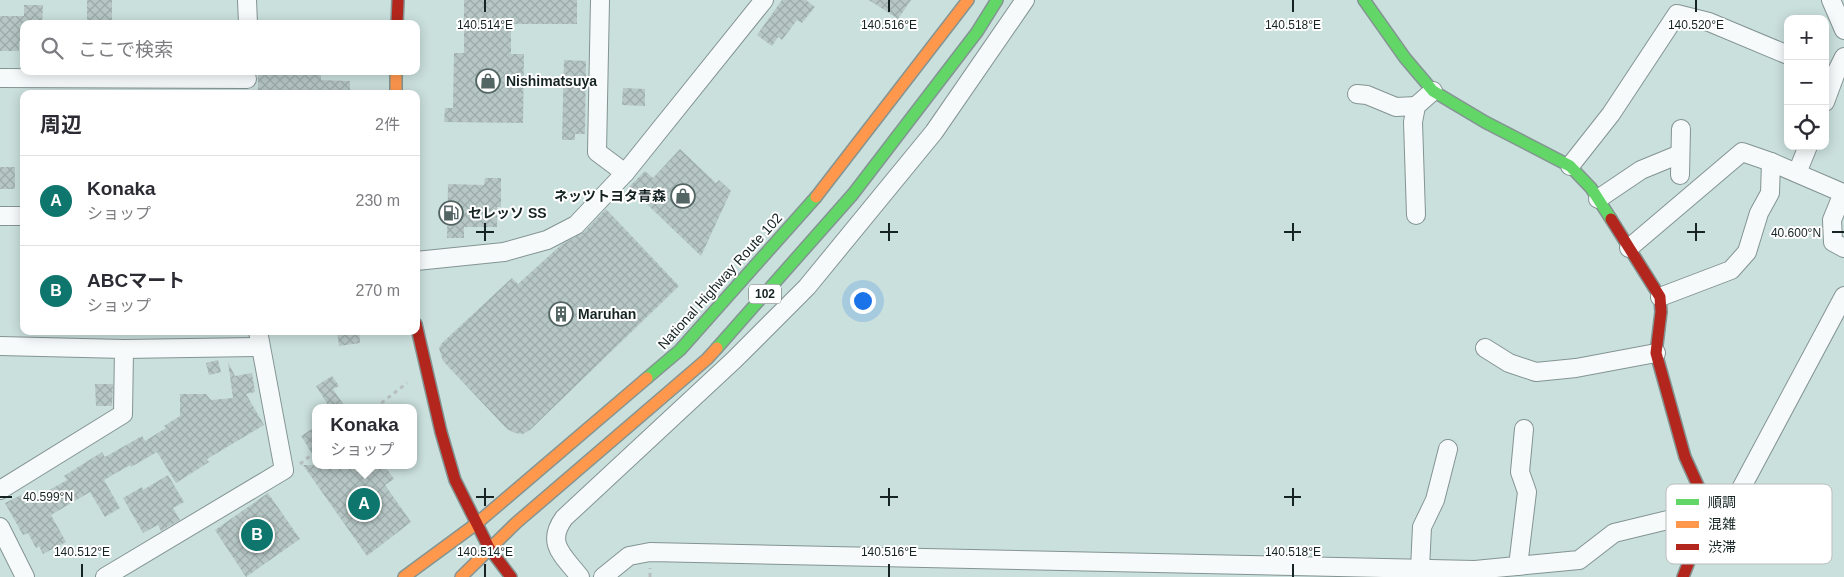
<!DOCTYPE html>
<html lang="ja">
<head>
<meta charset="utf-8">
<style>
  :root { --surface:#fff; --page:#f7f7f7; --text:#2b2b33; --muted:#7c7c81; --line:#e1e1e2; --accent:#0f766e }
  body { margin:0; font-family:Arial,"Noto Sans JP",sans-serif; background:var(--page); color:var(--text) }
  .controls { position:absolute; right:15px; top:15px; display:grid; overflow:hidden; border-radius:10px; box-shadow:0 2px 12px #0003 }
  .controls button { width:45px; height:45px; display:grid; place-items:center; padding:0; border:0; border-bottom:1px solid var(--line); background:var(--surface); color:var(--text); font:25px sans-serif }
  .you { position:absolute; left:862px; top:300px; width:18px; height:18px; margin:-12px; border:4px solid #fff; border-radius:50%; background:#1a73e8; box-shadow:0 0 0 8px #1a73e833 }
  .badge { display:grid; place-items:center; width:32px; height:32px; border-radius:50%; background:var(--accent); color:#fff; font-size:16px; font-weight:700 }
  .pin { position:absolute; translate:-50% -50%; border:2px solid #fff; box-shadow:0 1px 5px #0006 }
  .popup { position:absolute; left:312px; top:404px; width:105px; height:65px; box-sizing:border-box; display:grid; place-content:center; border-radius:10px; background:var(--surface); filter:drop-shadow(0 1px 4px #0005); font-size:16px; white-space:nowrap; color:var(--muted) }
  .popup b { font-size:19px; color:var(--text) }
  .popup::after { content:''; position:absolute; left:50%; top:100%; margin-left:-10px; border:10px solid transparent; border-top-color:var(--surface) }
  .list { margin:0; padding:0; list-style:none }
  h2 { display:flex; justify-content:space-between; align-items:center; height:65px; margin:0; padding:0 20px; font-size:21px }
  h2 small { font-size:16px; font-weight:400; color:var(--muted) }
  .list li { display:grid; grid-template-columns:32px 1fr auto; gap:15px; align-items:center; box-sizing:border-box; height:90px; padding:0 20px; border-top:1px solid var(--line) }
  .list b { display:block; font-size:19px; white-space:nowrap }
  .list p { margin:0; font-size:16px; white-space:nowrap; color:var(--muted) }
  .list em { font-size:16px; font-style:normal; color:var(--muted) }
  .icon { flex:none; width:28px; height:28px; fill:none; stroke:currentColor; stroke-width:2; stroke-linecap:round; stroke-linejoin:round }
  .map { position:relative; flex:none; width:1844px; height:577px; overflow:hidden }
  .search { position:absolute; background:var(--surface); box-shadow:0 2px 12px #0003; left:20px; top:20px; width:400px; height:55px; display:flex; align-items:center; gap:12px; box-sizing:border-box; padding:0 18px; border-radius:10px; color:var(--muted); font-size:19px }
  .panel { position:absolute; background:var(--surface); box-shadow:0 2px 12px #0003; left:20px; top:90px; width:400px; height:245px; border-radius:10px }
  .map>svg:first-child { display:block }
</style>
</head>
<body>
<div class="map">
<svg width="1844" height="577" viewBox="0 0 1844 577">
  <defs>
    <pattern id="building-cross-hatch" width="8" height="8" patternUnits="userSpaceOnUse" patternTransform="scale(1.25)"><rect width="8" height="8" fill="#b6c7c5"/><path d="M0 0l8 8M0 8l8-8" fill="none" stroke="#9caba9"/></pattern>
  </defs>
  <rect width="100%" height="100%" fill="#cae0dd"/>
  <g fill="url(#building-cross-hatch)">
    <rect x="87" y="0" width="25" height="24"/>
    <path d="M464,0h113v24h-66v30h13l-1,69 -79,-1 1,-14h8l1,-55h10z"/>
    <path d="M782,0h24l9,7 -13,16 -5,-3 -15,20 -4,-3 -6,9 -15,-11z"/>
    <path d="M869,0h42l-13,19z"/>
    <path d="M24,5h19l-1,19h-18z"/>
    <path d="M0,16h24v25h-5v10h-19z"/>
    <path d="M564,60l22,1 -1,73h-10v6h-13z"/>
    <path d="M258,71h63v9l29,1v11h-29v2h-63z"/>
    <path d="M623,88l22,1v17l-23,-1z"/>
    <path d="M680,149l36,34 3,-3 12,11 -30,65 -72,-69 16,-16 8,7z"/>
    <rect x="0" y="167" width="15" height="22"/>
    <path d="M485,178h16v29h-4v20h-33v11h-17l1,-54 36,1z"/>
    <path d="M606,209l73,77 -149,144 -7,4 -8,-1 -8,-4 -64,-68 -4,-13 3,-5 70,-65 6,6 43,-39 23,-13z"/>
    <path d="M337,331h22l1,12 -21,3z"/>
    <path d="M218,360l3,12 -12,3 -3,-12z"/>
    <path d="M228,362l7,14 17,-3 3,19 -9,2 18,31 -57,34 2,3 -33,21 -19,-31 -26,15 -1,-2 -26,15 16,28 -15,9 -15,-25 -39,23 15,27 -23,12 -4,-8 -3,2 -8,-15 -5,2 -18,-32 16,-8 4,9 42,-24 -3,-4 38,-24 3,5 37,-21 3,5 21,-13 -2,-2 16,-10v-22h26l5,6 22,-2z"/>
    <path d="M332,376l7,10 -6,3 13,19h-16l-14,-22z"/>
    <path d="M95,384h18l-1,22h-16z"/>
    <path d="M315,427v31l-14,-22z"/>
    <path d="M303,465h81l10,14 -9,6 26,37 -44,34z"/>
    <path d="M168,475l16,27 -11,6 7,12 -19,11 -3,-6 -15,8 -20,-35 19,-11 1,3z"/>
    <path d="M268,493l32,46 -54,38 -31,-47z"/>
  </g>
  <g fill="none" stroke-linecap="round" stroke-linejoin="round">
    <g stroke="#839492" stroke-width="20">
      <g id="street">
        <path d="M247,0l1,24"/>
        <path d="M600,0l-3,152 28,21"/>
        <path d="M1831,0l13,30"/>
        <path d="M0,78l247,1"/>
        <path d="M1357,94l10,1 29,12 20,-1"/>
        <path d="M1825,102l10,-27 9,-18"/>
        <path d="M1570,166l41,-52 66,-100 32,8 79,33"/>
        <path d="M1797,173l11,-27"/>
        <path d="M1680,175l1,-46"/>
        <path d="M1598,199l43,-29 39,-16"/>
        <path d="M1416,215l-3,-93 3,-16 17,-15"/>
        <path d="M0,216h24"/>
        <path d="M1629,248l113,-96 29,10 72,31 -11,27 1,22 11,6"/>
        <path d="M416,261l88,-9 43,-12 29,-15 49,-52 139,-173"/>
        <path d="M1660,297l71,-27 16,-18 12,-39 11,-20 1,-31"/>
        <path d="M0,346l124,3 136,-2"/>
        <path d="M1485,348l24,15 27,9 40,-4 80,-15"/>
        <path d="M0,490l123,-76 1,-65"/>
        <path d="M0,527l25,50"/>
        <path d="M1518,566l9,-74 -7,-20 4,-43"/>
        <path d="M1420,569l2,-42 13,-27 13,-51"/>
        <path d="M105,577l179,-107 -26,-139"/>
        <path d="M580,577c-16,-21 -35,-33 -16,-59l170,-158 73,-73 127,-155 91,-132"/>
        <path d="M603,577l26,-21 21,-4 825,18 104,-10 35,-27 95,-23 27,-12 108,-202"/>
      </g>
    </g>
    <g stroke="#839492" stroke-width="14">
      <g id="fast">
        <path d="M1364,0l41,58 28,33 52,31 85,44 21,22 20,31"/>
        <path d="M717,348l136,-154 124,-162 20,-32"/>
        <path d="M647,378l33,-28 136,-153"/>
      </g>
    </g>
    <g stroke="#839492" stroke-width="14">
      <g id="slow">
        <path d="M396,71v23"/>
        <path d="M816,197l152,-197"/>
        <path d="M404,577l72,-53 171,-146"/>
        <path d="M461,577l55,-54 191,-164 10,-11"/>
      </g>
    </g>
    <g stroke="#839492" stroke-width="14">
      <g id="jam">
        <path d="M397,24l1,-24"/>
        <path d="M1611,219l49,78 1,15 -5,41 29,104 24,53 -26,67"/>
        <path d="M416,324l25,108 14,48 34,68 22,29"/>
      </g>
    </g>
    <g stroke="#b8bfbe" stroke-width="3" stroke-dasharray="4 4" stroke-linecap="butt">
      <path d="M375,408l32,-25"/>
      <path d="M300,464l15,-12"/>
      <path d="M650,577v-9"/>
    </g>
    <use href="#street" stroke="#f7fafa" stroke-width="18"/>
    <use href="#fast" stroke="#63d668" stroke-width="11"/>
    <use href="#slow" stroke="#ff974d" stroke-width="11"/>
    <use href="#jam" stroke="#b3261e" stroke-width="11"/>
  </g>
  <path fill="none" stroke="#152423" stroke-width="2" d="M485,0v12M889,0v12M1293,0v12M1696,0v12M485,223v18M889,223v18M1293,223v18M1696,223v18M476,232h18M880,232h18M1284,232h17M1687,232h18M1832,232h12M485,488v18M889,488v18M1293,488v18M0,497h12M476,497h18M880,497h18M1284,497h17M82,564v13M485,564v13M889,564v13M1293,564v13"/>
  <defs>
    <g id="shop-ring" transform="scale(1.25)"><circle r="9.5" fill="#fff" stroke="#546664" stroke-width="1.5"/><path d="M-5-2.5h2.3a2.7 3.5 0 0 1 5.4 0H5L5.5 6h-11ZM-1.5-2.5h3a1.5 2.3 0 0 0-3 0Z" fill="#546664"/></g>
    <g id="fuel-ring" transform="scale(1.25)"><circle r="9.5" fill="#fff" stroke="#546664" stroke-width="1.5"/><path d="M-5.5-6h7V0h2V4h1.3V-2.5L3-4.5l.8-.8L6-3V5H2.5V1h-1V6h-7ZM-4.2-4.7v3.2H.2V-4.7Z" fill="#546664"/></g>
    <g id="building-ring" transform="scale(1.25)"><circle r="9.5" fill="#fff" stroke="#546664" stroke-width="1.5"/><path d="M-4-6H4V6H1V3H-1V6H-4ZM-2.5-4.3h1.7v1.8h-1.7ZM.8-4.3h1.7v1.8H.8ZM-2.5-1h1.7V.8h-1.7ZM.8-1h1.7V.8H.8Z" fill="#546664"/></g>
  </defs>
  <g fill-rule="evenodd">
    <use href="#shop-ring" x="488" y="81"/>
    <use href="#shop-ring" x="683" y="196"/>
    <use href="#fuel-ring" x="451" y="213"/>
    <use href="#building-ring" x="561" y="314"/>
  </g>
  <g text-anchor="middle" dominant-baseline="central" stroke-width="4" stroke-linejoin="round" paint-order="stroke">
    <rect fill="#fff" stroke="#5b6665" stroke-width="1" x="749" y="284.5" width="32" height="19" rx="4"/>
    <g font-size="12" font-weight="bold" fill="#152423">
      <text x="765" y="294">102</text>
    </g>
    <g font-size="14" font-weight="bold" fill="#152423" stroke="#fff" text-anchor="start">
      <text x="506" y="81">Nishimatsuya</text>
      <text x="666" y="196" text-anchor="end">ネッツトヨタ青森</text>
      <text x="468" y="213">セレッソ SS</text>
      <text x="578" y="314">Maruhan</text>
    </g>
    <g font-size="14" fill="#152423" stroke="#fff">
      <text transform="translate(720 281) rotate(-48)">National Highway Route 102</text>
    </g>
  </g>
  <rect x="1666" y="484" width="166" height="80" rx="8" fill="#fff" stroke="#b9bdbd" stroke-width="1"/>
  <rect x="1676" y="499" width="23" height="6" fill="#63d668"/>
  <rect x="1676" y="521" width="23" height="7" fill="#ff974d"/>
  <rect x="1676" y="544" width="23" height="6" fill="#b3261e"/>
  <g font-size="14" fill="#152423">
    <text x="1708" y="507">順調</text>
    <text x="1708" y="529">混雑</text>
    <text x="1708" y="552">渋滞</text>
  </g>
  <g font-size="12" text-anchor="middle" fill="#152423" stroke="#fff" stroke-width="4" stroke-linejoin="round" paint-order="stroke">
    <text x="485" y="29">140.514°E</text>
    <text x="889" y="29">140.516°E</text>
    <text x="1293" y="29">140.518°E</text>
    <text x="1696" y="29">140.520°E</text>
    <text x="1796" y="237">40.600°N</text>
    <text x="48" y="501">40.599°N</text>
    <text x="82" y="556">140.512°E</text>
    <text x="485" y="556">140.514°E</text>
    <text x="889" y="556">140.516°E</text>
    <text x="1293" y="556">140.518°E</text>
  </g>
</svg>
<div class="controls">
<button>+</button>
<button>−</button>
<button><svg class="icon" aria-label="locate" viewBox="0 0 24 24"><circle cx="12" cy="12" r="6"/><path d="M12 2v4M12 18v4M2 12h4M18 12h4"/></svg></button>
</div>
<div class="you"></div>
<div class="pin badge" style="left:364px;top:504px">A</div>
<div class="popup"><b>Konaka</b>ショップ</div>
<div class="pin badge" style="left:257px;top:535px">B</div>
<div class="search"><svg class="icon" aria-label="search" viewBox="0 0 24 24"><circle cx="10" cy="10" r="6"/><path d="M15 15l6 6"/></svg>ここで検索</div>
<section class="panel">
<h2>周辺<small>2件</small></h2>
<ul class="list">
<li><span class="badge">A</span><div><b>Konaka</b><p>ショップ</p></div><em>230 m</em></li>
<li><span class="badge">B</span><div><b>ABCマート</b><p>ショップ</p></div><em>270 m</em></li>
</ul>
</section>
</div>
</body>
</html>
